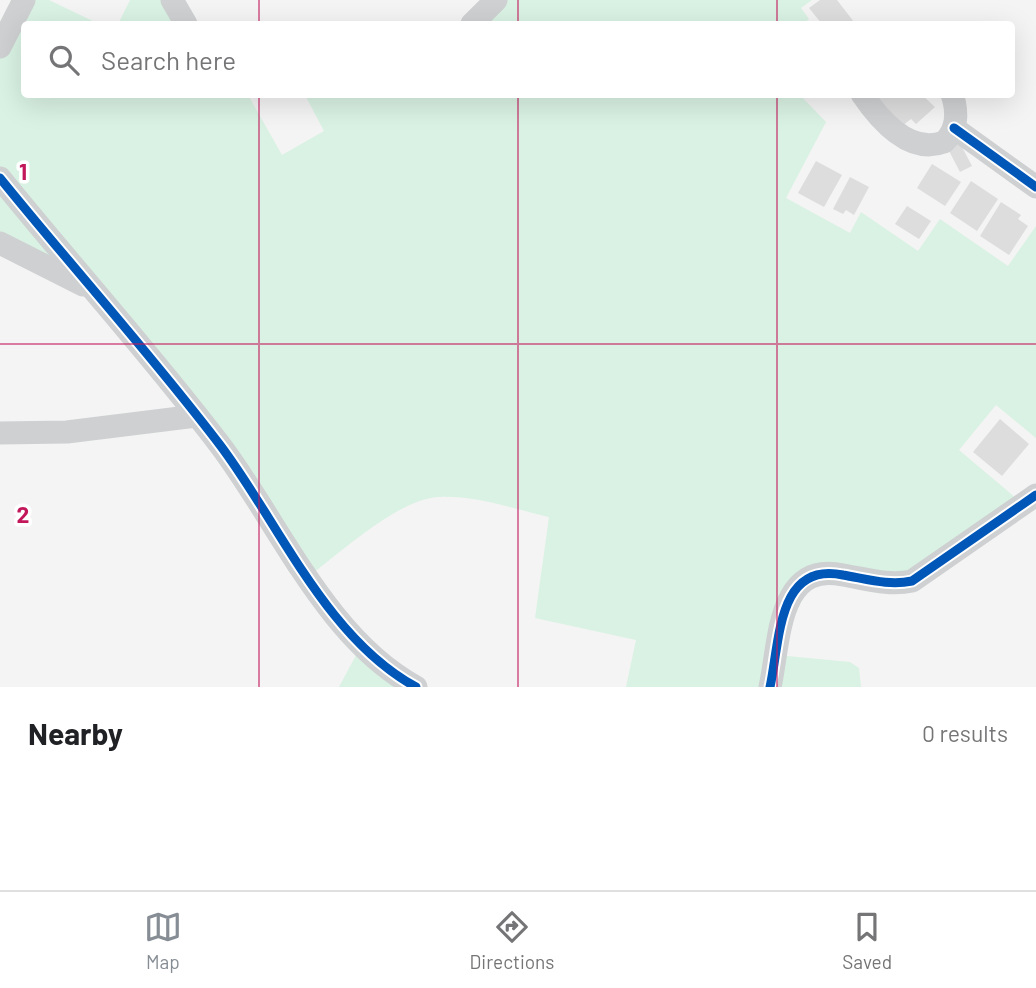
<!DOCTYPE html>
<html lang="en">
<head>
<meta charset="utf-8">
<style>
  :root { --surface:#fff; --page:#f6f6f6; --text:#202124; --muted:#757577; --line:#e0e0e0; --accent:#868d94 }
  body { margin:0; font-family:Barlow,sans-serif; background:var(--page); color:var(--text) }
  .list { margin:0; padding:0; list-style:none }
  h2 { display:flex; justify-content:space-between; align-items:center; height:91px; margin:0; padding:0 28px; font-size:30px }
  h2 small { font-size:23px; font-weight:400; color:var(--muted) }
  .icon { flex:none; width:38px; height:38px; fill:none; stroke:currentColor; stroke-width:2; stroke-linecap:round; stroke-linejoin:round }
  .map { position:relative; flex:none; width:1036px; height:687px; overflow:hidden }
  .search { position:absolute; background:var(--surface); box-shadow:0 7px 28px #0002; left:21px; right:21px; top:21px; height:77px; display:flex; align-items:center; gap:18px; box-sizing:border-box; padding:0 24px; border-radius:7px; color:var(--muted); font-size:26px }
  .sheet { height:203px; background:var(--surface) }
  nav { display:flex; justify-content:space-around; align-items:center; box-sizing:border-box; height:98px; border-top:2px solid var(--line); background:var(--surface); font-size:19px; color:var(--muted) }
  nav a { display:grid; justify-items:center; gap:4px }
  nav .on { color:var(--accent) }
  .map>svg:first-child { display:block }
</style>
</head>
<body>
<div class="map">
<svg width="1036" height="687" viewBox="0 0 1036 687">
  <rect width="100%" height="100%" fill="#f4f4f4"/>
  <g fill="#d9f2e3">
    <path d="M24,0h25l50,24h-75v70l224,1 34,60 42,-24 -19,-36h495l26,27 -40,76 64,35 11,-21 57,39 22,-32 68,47 28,-40v212l-40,-33 -37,45 63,53 -92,68 -116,2 -37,82 73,7 9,6 2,19h-235l10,-47 -101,-22 14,-101c-35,-8 -74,-22 -111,-20 -42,3 -97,56 -132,81l-214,-288 -92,-47v-196z"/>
    <path d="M130,0h42l14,24h-68z"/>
    <path d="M496,0h316l-11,8 8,11 -6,5h-331z"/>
    <path d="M362,644l54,43h-77z"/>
  </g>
  <g fill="#ddddde">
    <path d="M820,0h17l17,22 -32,2 -13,-16z"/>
    <path d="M875,94h46l14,13 -19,17 -5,-5 -9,7z"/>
    <path d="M960,143l12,23 -12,6 -12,-23z"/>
    <path d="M816,161l26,14 -18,32 -26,-14z"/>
    <path d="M932,164l29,18 -16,24 -28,-18z"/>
    <path d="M850,177l19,10 -15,28 -8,-5 -3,4 -10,-5z"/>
    <path d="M971,181l27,18 -21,32 -27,-18z"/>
    <path d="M1001,202l20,13 -3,4 10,7 -19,29 -29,-19z"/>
    <path d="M907,206l24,15 -12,18 -24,-15z"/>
    <path d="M1000,419l29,25 -27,32 -29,-24z"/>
  </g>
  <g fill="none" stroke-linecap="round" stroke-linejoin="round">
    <g stroke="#ced0d2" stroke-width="23">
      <path d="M172,0l14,24"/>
      <path d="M472,24l24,-24"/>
      <path d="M0,47l24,-47"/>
      <path d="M862,94c17,25 47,61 82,48 14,-13 14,-30 8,-48"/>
      <path d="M954,128l82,59"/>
      <path d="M0,178c72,89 150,175 220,267 59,78 106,193 196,242"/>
      <path d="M0,243l83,42"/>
      <path d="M0,433l67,-1 129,-16"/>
      <path d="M770,687c10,-45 7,-126 73,-112 24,4 46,11 69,6l124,-86"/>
    </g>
    <g stroke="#fff" stroke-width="13">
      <g id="cycleway">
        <path d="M954,128l82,59"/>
        <path d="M0,178c72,89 150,175 220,267 59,78 106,193 196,242"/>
        <path d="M770,687c10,-45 7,-126 73,-112 24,4 46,11 69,6l124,-86"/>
      </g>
    </g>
    <use href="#cycleway" stroke="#0057b8" stroke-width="9"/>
  </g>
  <path fill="none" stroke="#c2185b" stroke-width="2" stroke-opacity="0.55" d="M259,0v24M518,0v24M777,0v24M259,94v593M518,94v593M777,94v593M0,344h1036"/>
  <g font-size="23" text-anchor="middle" font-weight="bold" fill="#c2185b" stroke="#fff" stroke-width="7" stroke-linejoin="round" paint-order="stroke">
    <text x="23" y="180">1</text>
    <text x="23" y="523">2</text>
  </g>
</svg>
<div class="search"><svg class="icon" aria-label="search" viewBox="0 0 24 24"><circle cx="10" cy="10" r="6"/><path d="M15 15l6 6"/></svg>Search here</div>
</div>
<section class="sheet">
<h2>Nearby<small>0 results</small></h2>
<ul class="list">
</ul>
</section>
<nav>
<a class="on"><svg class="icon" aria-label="map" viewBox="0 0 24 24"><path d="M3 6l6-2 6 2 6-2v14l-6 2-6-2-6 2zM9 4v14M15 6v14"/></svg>Map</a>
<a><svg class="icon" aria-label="directions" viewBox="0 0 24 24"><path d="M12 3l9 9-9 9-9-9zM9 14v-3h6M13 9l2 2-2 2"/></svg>Directions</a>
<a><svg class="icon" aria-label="saved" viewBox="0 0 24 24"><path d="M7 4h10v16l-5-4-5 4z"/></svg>Saved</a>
</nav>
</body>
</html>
